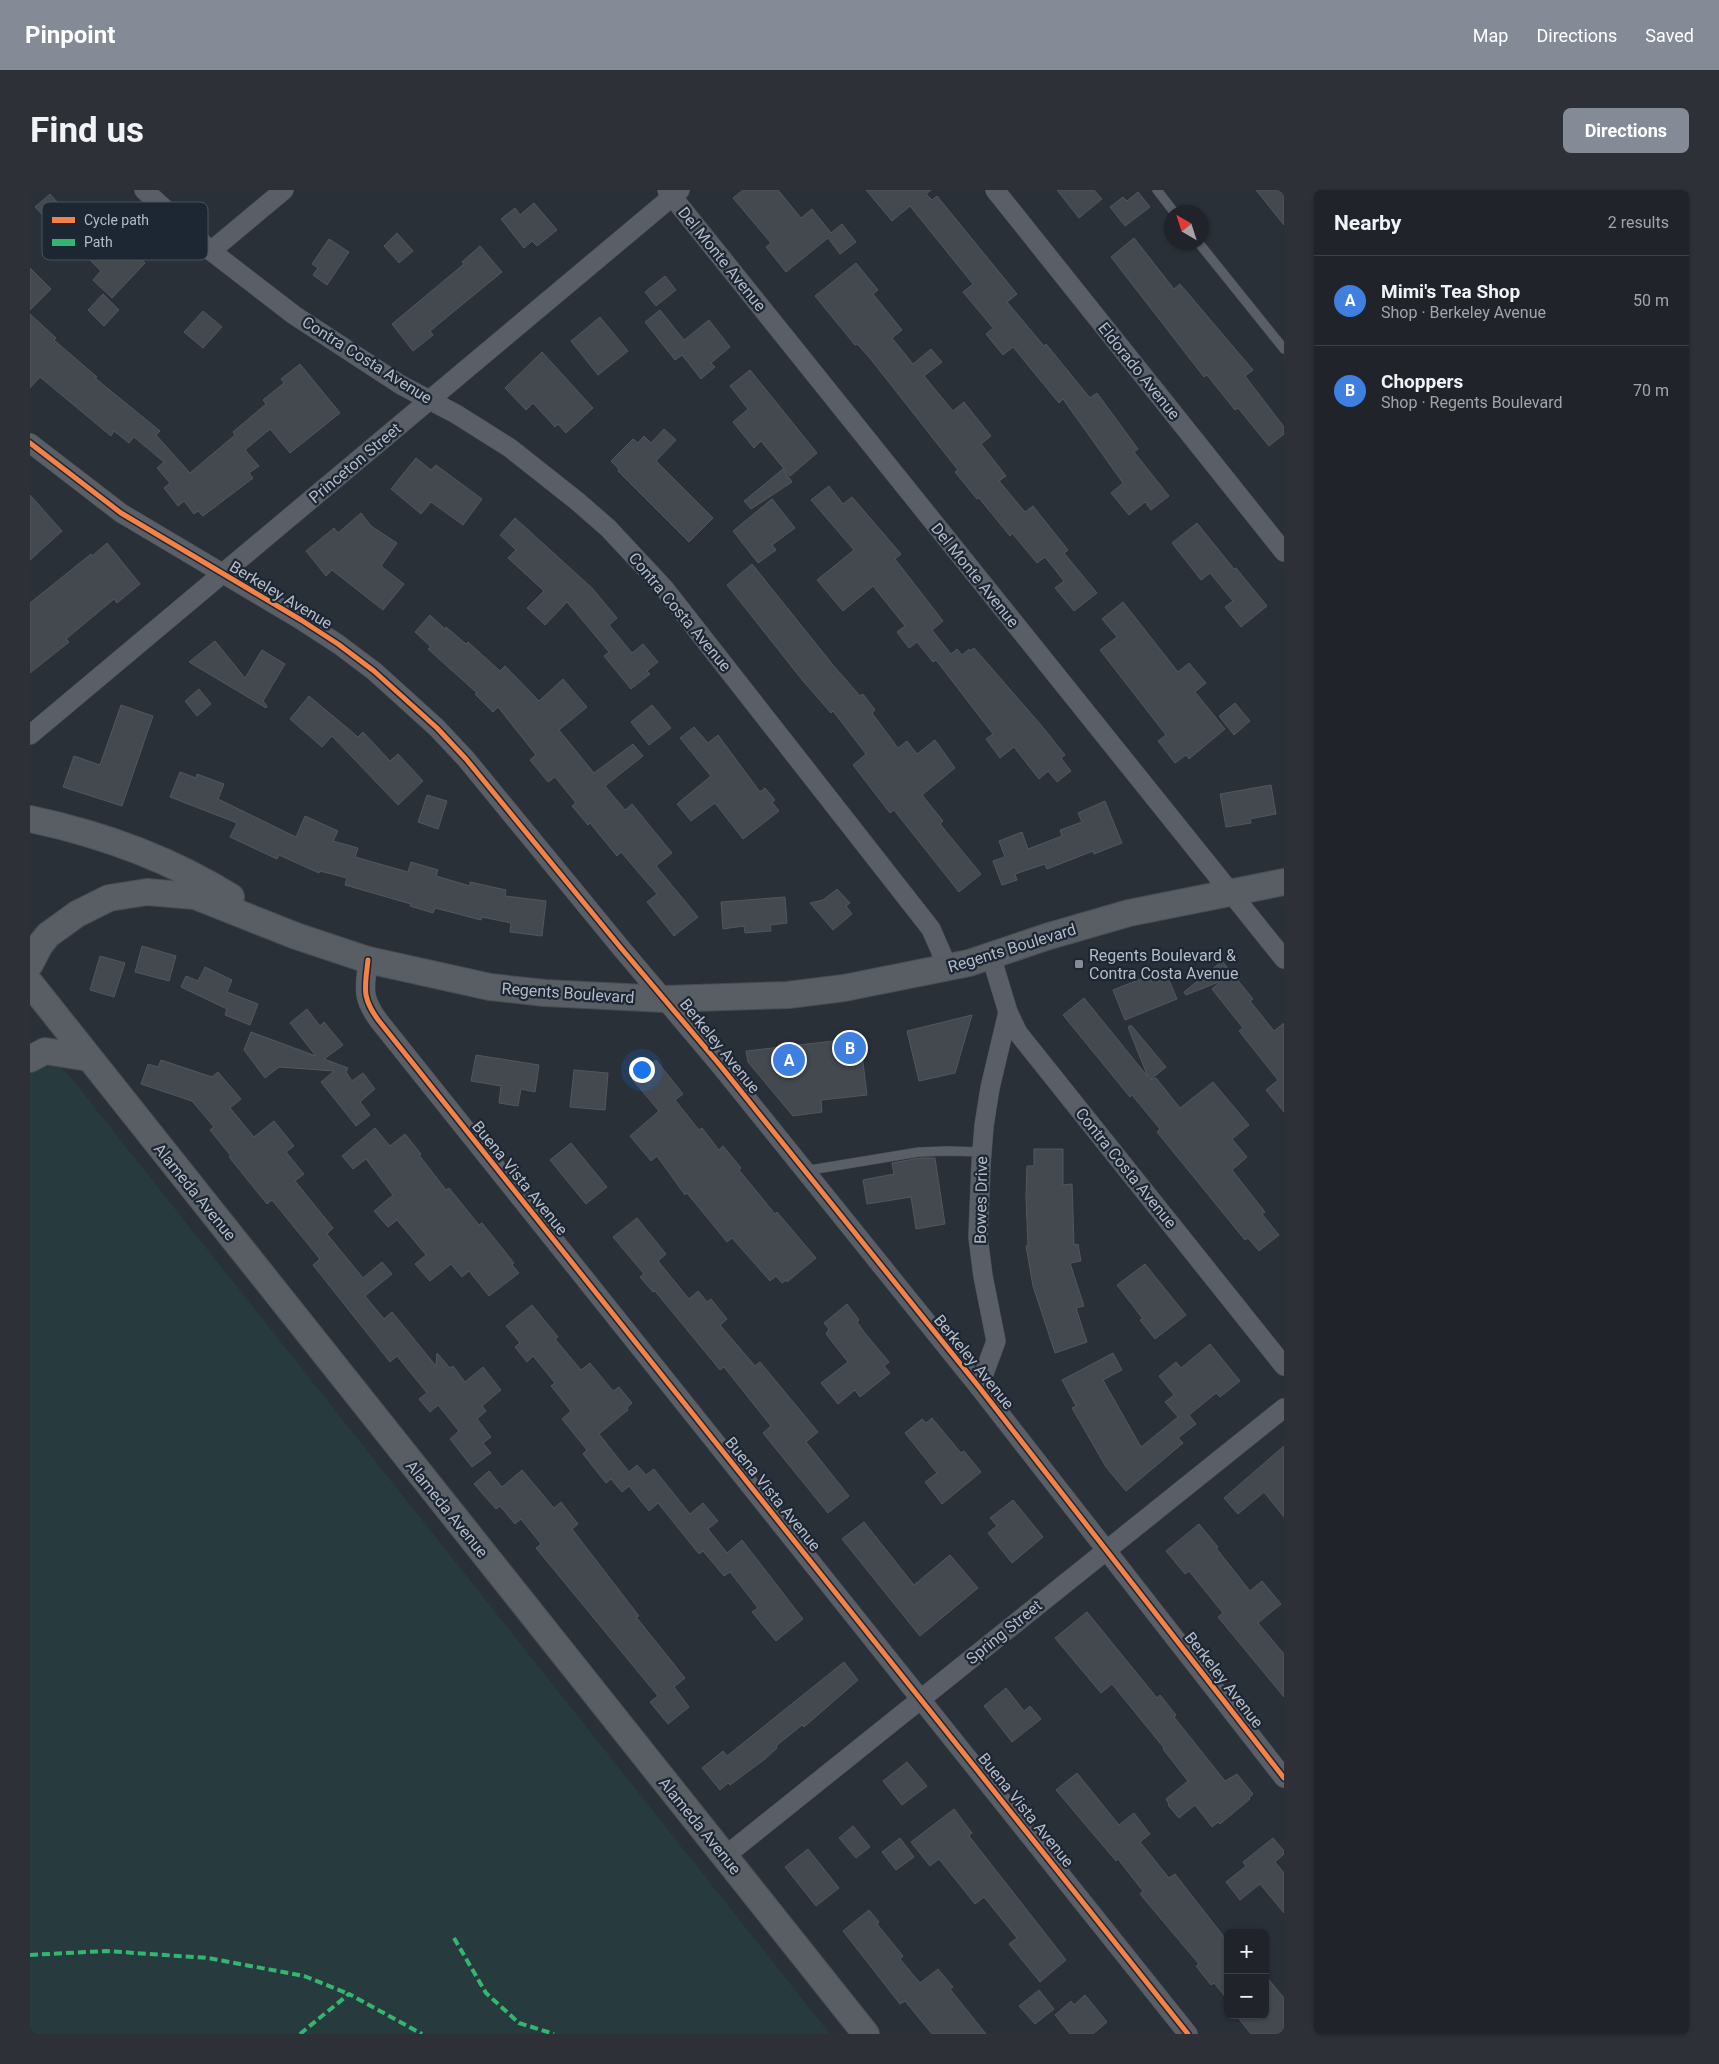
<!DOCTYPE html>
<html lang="en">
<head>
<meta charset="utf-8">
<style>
  :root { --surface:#20242a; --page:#2d3036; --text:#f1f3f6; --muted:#a2a4a8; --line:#3d4147; --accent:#848b96 }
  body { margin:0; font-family:Roboto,sans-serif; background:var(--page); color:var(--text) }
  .controls { position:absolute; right:15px; bottom:15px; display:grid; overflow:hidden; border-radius:8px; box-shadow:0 1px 4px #0004 }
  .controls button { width:45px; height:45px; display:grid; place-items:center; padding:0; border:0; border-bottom:1px solid var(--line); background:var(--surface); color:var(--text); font:25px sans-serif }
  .compass { position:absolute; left:1134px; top:15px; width:45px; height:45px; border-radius:50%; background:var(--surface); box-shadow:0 1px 4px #0004; rotate:321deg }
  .you { position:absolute; left:611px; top:879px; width:18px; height:18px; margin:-12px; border:4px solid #fff; border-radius:50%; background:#1a73e8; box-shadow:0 0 0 8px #1a73e833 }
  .badge { display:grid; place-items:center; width:32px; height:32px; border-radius:50%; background:var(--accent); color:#fff; font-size:16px; font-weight:700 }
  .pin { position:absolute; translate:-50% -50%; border:2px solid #fff; box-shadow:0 1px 5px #0006 }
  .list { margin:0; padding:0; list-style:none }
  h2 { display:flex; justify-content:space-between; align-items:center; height:65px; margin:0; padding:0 20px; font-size:21px }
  h2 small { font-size:16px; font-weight:400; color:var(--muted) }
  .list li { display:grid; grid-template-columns:32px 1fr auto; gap:15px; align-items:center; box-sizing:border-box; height:90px; padding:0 20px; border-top:1px solid var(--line) }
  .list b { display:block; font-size:19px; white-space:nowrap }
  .list p { margin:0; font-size:16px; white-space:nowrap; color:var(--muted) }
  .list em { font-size:16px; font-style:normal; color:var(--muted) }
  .map { position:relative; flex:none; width:1254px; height:1844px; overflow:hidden; border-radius:8px }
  header { display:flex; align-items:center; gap:30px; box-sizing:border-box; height:70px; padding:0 25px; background:var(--accent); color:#fff }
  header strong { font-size:24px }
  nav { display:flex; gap:28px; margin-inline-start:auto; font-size:18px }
  .intro { display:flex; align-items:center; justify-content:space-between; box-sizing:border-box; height:120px; padding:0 30px }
  h1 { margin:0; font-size:35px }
  .button { padding:12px 22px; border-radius:8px; background:var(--accent); color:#fff; font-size:18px; font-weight:700 }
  main { display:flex; gap:30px; padding:0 30px }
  aside { flex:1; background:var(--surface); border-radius:8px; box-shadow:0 1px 4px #0004 }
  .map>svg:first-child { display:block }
</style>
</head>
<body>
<header>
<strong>Pinpoint</strong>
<nav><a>Map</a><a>Directions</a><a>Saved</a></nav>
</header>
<div class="intro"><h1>Find us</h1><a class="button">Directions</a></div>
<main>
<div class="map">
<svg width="1254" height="1844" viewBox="0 0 1254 1844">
  <rect width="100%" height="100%" fill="#2a3038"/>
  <path fill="#273a3e" d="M17,875l12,1 9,8 762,960h-800v-961l5,-5z"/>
  <g fill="#444950" stroke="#52575f">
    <path d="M713,0h35l23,28 11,-9 19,24 11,-9 14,18 -16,12 -12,-16 -42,34 -20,-25 5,-4 -38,-45z"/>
    <path d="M836,0h65l-5,4 6,6 5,-4 80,98 -10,8 37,44 2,-2 44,54 7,-5 41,56 -4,3 35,44 -18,14 -6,-8 -16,13 -18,-22 12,-10 -60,-84 -4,4 -46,-56 -10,8 -17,-21 7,-6 -30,-36 10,-8 -63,-78 -18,15z"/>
    <path d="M1027,0h37l8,9 -23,19z"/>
    <path d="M1226,0h28v35z"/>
    <path d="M1108,2l12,15 -25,19 -15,-19 13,-10 4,4z"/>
    <path d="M20,4l30,34 14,-14 51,49 -33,35 -19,-18 8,-9 -30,-30 -2,2 -34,-36z"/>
    <path d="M504,13l23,27 -20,16 -5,-5 -8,7 -23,-29 14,-11 5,7z"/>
    <path d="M367,43l16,18 -14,12 -15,-17z"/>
    <path d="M1104,48l40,51 6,-5 73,86 -8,6 39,51v7l-15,12 -31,-38 -3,2 -28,-35 -3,2 -93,-120z"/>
    <path d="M299,49l20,13 -22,33 -14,-10 5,-7 -6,-4z"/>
    <path d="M450,56l22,26 -72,59 3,4 -20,16 -21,-27 72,-60 -2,-2z"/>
    <path d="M826,73l22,27 -5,4 29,36 -10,8 21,26 18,-15 11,13 -18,14 29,35 11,-9 27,34 -10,8 25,32 -7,5 26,31 8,-6 35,44 -4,3 33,40 -23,18 -19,-23 9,-7 -19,-24 -8,6 -25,-30 -2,3 -31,-38 -2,1 -22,-27 3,-2 -89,-113 -12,-13 -2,1 -40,-49z"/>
    <path d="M0,78l21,21 -21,21z"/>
    <path d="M635,86l11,14 -20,16 -11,-14z"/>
    <path d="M73,104l16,16 -15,16 -16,-16z"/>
    <path d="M630,120l24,30 25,-20 21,27 -19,16 4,4 -14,12 -19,-24 -7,5 -30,-38z"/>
    <path d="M173,121l19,16 -19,21 -19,-16z"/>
    <path d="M0,124l26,24 -2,2 43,37 -2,1 65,53 -4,4 34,38 45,-38 -2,-3 33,-28 -3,-4 21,-17 -3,-4 19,-15 40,49 -50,40 -20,-24 -25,21 14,16 -10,7 4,5 -50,38 -5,-5 -4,3 -10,-13 -6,5 -14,-18 6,-5 -13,-15 7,-6 -30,-25 -5,6 -15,-12 -3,5 -71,-59 -10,11z"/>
    <path d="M570,127l28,34 -30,24 -27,-34z"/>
    <path d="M512,162l51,56 -27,25 -8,-9 -3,3 -22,-24 -7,7 -21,-22z"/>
    <path d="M720,180l67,83 -27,23 -29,-35 -7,7 -21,-26 15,-13 -18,-23z"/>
    <path d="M634,239l12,11 -20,21 57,57 -24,24 -71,-71 1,-2 -8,-8 22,-22 5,4 6,-7 7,7z"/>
    <path d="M386,268l15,12 5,-5 46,34 -19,26 -32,-23 -10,12 -30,-25z"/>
    <path d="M753,279l9,13 -41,27 -7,-8z"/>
    <path d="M799,296l14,18 9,-7 49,57 -6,5 48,62 -11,9 19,24 6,-5 5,6 7,-6 1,2 4,-3 67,77 24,30 -4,3 10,13 -14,11 -9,-11 -9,8 -25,-32 -14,11 -14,-19 7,-5 -57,-74 -3,2 -16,-20 -8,6 -12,-16 8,-6 -32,-40 -30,25 -26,-31 37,-30 -43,-50z"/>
    <path d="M0,305l32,36 -32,29z"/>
    <path d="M742,309l23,29 -23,17 4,5 -18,13 -25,-32z"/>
    <path d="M331,323l10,13 26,17 -16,23 23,18 -21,26 -51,-40 -6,6 -20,-25 28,-23 4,5z"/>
    <path d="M485,328l77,70 25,30 -8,7 23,28 11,-9 15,18 -11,9 3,3 -19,15 -27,-33 5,-4 -42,-50 -22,23 -18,-17 17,-17 -36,-33 8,-8 -16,-15z"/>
    <path d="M1167,333l37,46 2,-1 31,38 -26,21 -16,-20 8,-6 -23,-28 -9,7 -29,-37z"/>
    <path d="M77,353l33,41 -23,19 -3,-4 -48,40 3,3 -39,31v-70l61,-49 1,2z"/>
    <path d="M722,374l81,101 27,31 3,-2 12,16 -3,3 26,35 9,-7 10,13 18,-14 20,28 -33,27 21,26 -3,3 41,50 -22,18 -65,-82 -4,3 -37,-48 13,-11 -33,-43 -2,2 -28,-32 -76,-96z"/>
    <path d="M1093,412l55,70 11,-9 17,20 -11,9 30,37 -36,30 -3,-4 -11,8 -17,-22 8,-6 -66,-85 17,-13 -15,-18z"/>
    <path d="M400,425l15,14 1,-2 20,17 2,-2 32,29 5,-5 34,35 24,-22 24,28 -28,23 35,43 39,-29 10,12 -38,30 20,24 7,-6 40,49 -16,13 42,51 -24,19 -27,-34 10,-8 -36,-42 -4,4 -27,-33 -2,2 -16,-19 4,-3 -21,-26 -7,5 -18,-22 6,-5 -38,-48 -5,5 -18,-18 2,-1 -49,-44 3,-2 -16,-15z"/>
    <path d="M185,451l30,37 17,-28 23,14 -22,37 4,5 -1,2 -77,-46z"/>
    <path d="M169,499l12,15 -14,12 -12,-15z"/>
    <path d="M279,506l49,41 5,-5 27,29 8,-7 25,27 -25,24 -66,-69 -10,11 -32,-28z"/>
    <path d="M1205,513l15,18 -16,14 -15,-19z"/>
    <path d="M91,515l32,11 -31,90 -59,-19 11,-31 26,9z"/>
    <path d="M622,515l19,23 -22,17 -18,-23z"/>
    <path d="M664,537l14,16 10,-8 42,57 5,-4 10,12 -3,2 7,9 -36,28 -28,-36 -24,18 -14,-17 34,-28 -31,-38z"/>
    <path d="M150,582l16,6 1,-4 27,10 -6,15 78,38 9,-21 33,15 -5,10 25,7 -3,9 53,15 3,-10 27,8 -2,6 34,10v-4l36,8 -1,6 41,5 -4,35 -32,-4 1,-9 -29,-6 -1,3 -46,-12 -2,5 -23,-7 1,-2 -66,-19 2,-7 -27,-7 -1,2 -40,-18 -2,4 -47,-22 7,-14 -67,-26z"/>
    <path d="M1241,595l5,29 -26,5 1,4 -25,4 -6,-33z"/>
    <path d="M397,605l20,6 -9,28 -20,-7z"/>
    <path d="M1075,611l17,42 -28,11 -1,-3 -46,18 -2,-5 -30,10 2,6 -15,5 -9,-24 12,-4 -6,-16 23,-9 6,17 34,-13 -2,-6 22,-8 -4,-9z"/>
    <path d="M807,699l13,14 -4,3 6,8 -19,16 -23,-27 13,-3z"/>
    <path d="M755,707l2,26 -17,2 1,6 -26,2 -1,-7 -21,3 -2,-27z"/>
    <path d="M112,756l34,10 -7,25 -34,-9z"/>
    <path d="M70,766l25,7 -11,34 -24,-7z"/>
    <path d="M1192,771l31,38 -3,2 24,30 10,-8v89l-18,-22 12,-10 -39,-49 4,-3 -31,-39 9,-8 -35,14 -2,-3z"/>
    <path d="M175,777l27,13 -5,12 31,12 -8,21 -25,-10 2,-6 -46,-22 5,-11 12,5z"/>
    <path d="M1136,783l11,26 -52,21 -12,-30 33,-13 2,4z"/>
    <path d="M1054,808l64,79 -20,-50 3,-2 35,42 -16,13 6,-2 24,30 33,-26 36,43 -17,14 15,18 -15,13 33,42 -3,2 17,21 -20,16 -11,-13 -3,2 -88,-108 3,-3 -28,-34 -2,2 -67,-82z"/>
    <path d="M277,819l13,17 4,-4 19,23 -19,14 24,9 -2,4 6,9 11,-8 12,16 -15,13 10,13 -14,11 -35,-44 13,-11 -55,-4 -14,11 -21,-28 7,-18 65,24 -26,-33z"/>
    <path d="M942,825l-17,58 -36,8 -12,-50z"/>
    <path d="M830,848l7,57 -46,5 1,12 -29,4 -45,-54 -2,-11z"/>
    <path d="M446,865l63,10 -4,27 -14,-3 -3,17 -19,-3 2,-17 -30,-5z"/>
    <path d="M131,870l51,17 6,-5 23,27 -11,9 24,29 20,-16 20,25 -8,6 18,22 -9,7 38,47 -6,6 36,44 19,-16 10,12 -27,22 19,23 8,-7 44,54 1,-13 13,15 3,-2 12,16 18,-15 18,23 -19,16 4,5 -9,8 14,18 -8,6 8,10 -19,14 -22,-28 9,-8 -21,-26 -8,7 -11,-13 8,-6 -30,-37 -7,6 -77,-97 7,-6 -48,-59 -5,4 -38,-47 2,-1 -21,-26 4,-3 -22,-26 -51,-17 7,-20 10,3z"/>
    <path d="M626,870l27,34 -8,6 24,30 3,-2 17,22 4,-4 18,22 -2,2 36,44 2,-2 39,46 -29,24 -1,-2 -4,3 -6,-7 -6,5 -38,-43 -5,4 -40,-49 -2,2 -28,-39 -6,5 -21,-25 29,-25 -27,-32z"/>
    <path d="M544,880l34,3 -3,37 -35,-3z"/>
    <path d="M345,938l15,18 15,-12 16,20 -2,1 27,35 3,-2 30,37 3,-2 32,40 -2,2 7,8 -30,23 -20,-25 -7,6 -11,-13 -21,17 -15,-17 11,-9 -29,-35 -9,7 -14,-16 19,-16 -27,-36 -13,10 -11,-13z"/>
    <path d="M541,953l36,44 -21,17 -36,-44z"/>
    <path d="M1004,959h29v36l9,-1 2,61 4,-1 3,17 -11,2 14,43 -8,2 11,34 -32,11 -22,-67 -7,-40h2l-2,-49 1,-31h7z"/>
    <path d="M890,968h15l10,66 -29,5 -5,-32 -44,7 -4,-24 31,-6 -2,-11z"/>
    <path d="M607,1028l29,36 -8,7 31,38 9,-8 9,11 4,-3 16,20 -7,6 35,41 5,-4 58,70 -12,10 43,54 -21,17 -65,-80 8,-7 -47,-59 -4,3 -65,-79 -2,1 -13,-15 4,-3 -31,-37z"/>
    <path d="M1115,1074l41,51 -31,24 -15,-19 3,-1 -26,-34z"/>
    <path d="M817,1114l12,16 -2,2 7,10 25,30 -5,4 6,7 -30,24 -5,-7 -17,14 -17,-21 27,-21 -22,-28 3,-5 -5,-6z"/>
    <path d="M502,1115l26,32 -3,2 26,31 9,-7 23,28 6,-4 13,16 -5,5 1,2 -29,24 30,38 8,-7 9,10 8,-6 36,45 13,-11 15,18 -10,8 19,24 15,-13 61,79 -27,22 -24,-29 6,-4 -28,-36 -6,4 -21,-25 -4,3 -41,-51 -9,8 -20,-25 -7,6 -11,-13 -5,4 -23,-29 4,-4 -25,-31 9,-8 -20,-25 4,-3 -22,-27 -6,6 -12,-15 5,-4 -14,-17z"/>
    <path d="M1180,1154l30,37 -20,16 -4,-4 -27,22 7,9 -18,14 5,5 -57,48 -20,-24 -34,-59 4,-2 -14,-26 51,-27 9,17 -19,10 38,67 37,-30 -13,-15 9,-7 -15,-19 17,-14 5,6z"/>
    <path d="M902,1228l29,35 3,-2 17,21 -39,32 -17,-22 12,-9 -32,-40 17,-14 4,4z"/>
    <path d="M1254,1256v71l-20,-25 -26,22 -14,-16z"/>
    <path d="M492,1280l32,38 7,-6 17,22 -6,5 67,87 -3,1 49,61 -11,9 15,20 -21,17 -18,-22 8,-6 -122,-148 5,-4 -20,-25 -6,5 -15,-18 -4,3 -22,-25 15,-13 13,16z"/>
    <path d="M983,1310l30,37 -31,26 -24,-30 9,-7 -7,-8z"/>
    <path d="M834,1332l50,63 36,-30 28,33 -58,48 -78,-97z"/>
    <path d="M1169,1334l19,23 -2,1 34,43 12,-10 19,23 -23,19 26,31v43l-66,-80 5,-4 -34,-42 -4,3 -19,-23z"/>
    <path d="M1057,1422l70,86 3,-3 16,20 -2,2 51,64 12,-7 16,20 -4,4 1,1 -30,25 -2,-2 -6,5 -17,-22 -16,13 -11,-13 1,-1 -3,-5 22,-18 -25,-32 1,-1 -52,-64 -11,9 -46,-55z"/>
    <path d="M814,1472l14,18 -54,47 -2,-2 -26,21 1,2 -12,11 -35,26 -2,-2 -8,7 -18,-22 21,-17 4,5z"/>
    <path d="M976,1498l18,23 6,-5 11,13 -29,23 -28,-36z"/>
    <path d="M877,1572l20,24 -25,19 -19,-24z"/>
    <path d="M1047,1583l42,52 15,-12 16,21 -10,8 29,36 6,-4 53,68v58l-14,-17 -3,2 -15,-19 3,-2 -59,-70 3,-3 -25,-32 -2,2 -60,-71z"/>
    <path d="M924,1619l18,24 -3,3 97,124 -26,22 -31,-38 8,-6 -33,-41 -9,7 -36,-45 -9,7 -19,-24z"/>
    <path d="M823,1636l17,21 -14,11 -17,-20z"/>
    <path d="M870,1648l14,19 -18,13 -14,-18z"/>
    <path d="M1243,1648l11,13v3l-9,8 9,11v40l-24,-29 -20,16 -14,-18 20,-16 -3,-4z"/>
    <path d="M778,1659l31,39 -23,18 -31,-39z"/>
    <path d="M839,1720l10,12 -2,2 26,32 -3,3 20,24 18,-14 15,18 -3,2 36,45h-54l-27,-33 -5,3 -57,-73z"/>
    <path d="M1235,1785l19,23v36h-33l-15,-19h29z"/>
    <path d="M1009,1800l15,19 -19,15 -16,-18z"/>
    <path d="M1055,1805l22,27 -14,12h-23l-15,-19 16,-14 3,4z"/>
  </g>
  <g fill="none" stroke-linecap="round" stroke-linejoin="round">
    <g stroke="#484c53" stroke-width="10">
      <g id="lane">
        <path d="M1127,0l17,22"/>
        <path d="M1168,52l86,107"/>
        <path d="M774,981l115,-19 28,-1 35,1"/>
      </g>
    </g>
    <g stroke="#484c53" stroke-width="20">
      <g id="street">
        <path d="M114,0l67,61 83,64 107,70 55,29 54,34 67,53 31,27 56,60 267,341 17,39"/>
        <path d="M637,0l617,769"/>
        <path d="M965,0l289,362"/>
        <path d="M181,61l73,-61"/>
        <path d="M0,253l91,70 180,107 37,24 36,27 63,57 29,31 155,189 98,116 260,323 305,391"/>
        <path d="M0,545l650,-545"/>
        <path d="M961,766l17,56 10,21 266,333"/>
        <path d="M338,770c-3,28 -7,37 11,61l809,1013"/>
        <path d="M949,1197l17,-46 -13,-65 -5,-39 3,-73 3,-38 6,-38 18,-76"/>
        <path d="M694,1667l560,-449"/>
      </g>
    </g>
    <g stroke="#484c53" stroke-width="28">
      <g id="secondary">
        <path d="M0,629c71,15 140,40 201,78"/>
        <path d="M0,774l10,-19 8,-10 29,-21 32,-16 38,-6 48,4 101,40 72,24 122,27 55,6 120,6 123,-4 56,-7 125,-25 77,-26 83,-24 155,-31"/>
        <path d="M0,793l836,1051"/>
        <path d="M0,869l15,-8 44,7"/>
      </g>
    </g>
    <use href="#lane" stroke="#5a5e66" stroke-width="9"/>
    <use href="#street" stroke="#5a5e66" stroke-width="19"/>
    <use href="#secondary" stroke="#595d64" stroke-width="26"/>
    <g stroke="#33b770" stroke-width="4" stroke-dasharray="8 4" stroke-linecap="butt">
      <path d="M424,1748l32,55 33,30 35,11"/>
      <path d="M0,1765l76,-4 102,7 96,18 45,18"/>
      <path d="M270,1844l49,-40 73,40"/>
    </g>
    <g stroke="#1d2633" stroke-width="8">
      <g id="cycleway">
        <path d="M0,253l91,70 180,107 37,24 36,27 63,57 29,31 155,189 98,116 260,323 305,391"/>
        <path d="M338,770c-3,28 -7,37 11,61l809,1013"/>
      </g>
    </g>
    <use href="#cycleway" stroke="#f48246" stroke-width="5"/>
  </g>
  <rect fill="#848b96" stroke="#1d2633" stroke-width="2" x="1044" y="769" width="10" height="10" rx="2.5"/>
  <g text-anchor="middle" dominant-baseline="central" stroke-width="4.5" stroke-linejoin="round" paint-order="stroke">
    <g font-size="16" fill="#b4bcc9" stroke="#1d2633">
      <text transform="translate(692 69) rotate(51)">Del Monte Avenue</text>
      <text transform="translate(337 170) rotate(32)">Contra Costa Avenue</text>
      <text transform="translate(1109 181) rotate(51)">Eldorado Avenue</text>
      <text transform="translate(325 273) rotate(-40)">Princeton Street</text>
      <text transform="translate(945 385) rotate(51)">Del Monte Avenue</text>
      <text transform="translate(251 405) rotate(31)">Berkeley Avenue</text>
      <text transform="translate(650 422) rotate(50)">Contra Costa Avenue</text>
      <text transform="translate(982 758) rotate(-17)">Regents Boulevard</text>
      <text transform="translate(538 803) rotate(4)">Regents Boulevard</text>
      <text transform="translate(690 856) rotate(51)">Berkeley Avenue</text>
      <text transform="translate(1096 978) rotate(51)">Contra Costa Avenue</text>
      <text transform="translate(490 988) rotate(51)">Buena Vista Avenue</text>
      <text transform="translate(165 1002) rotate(51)">Alameda Avenue</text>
      <text transform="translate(951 1010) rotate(-89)">Bowes Drive</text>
      <text transform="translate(944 1172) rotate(51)">Berkeley Avenue</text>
      <text transform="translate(743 1304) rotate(51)">Buena Vista Avenue</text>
      <text transform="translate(417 1319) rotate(51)">Alameda Avenue</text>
      <text transform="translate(974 1442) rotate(-39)">Spring Street</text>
      <text transform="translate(1194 1490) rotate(52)">Berkeley Avenue</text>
      <text transform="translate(996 1620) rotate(51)">Buena Vista Avenue</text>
      <text transform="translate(670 1636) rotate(51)">Alameda Avenue</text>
    </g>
    <g font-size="16" fill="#b4bcc9" stroke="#1d2633" text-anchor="start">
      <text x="1059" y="765">Regents Boulevard &amp;<tspan x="1059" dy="18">Contra Costa Avenue</tspan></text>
    </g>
  </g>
  <rect x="12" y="12" width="166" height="58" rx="8" fill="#1d2633" stroke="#4a5360" stroke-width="1"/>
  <rect x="22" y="27" width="23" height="6" fill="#f48246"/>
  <rect x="22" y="49" width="23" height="7" fill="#33b770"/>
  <g font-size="14" fill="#b4bcc9">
    <text x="54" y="35">Cycle path</text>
    <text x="54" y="57">Path</text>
  </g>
</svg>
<div class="controls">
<button>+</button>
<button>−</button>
</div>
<svg class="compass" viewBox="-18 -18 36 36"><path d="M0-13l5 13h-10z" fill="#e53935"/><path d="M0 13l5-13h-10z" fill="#a2a4a8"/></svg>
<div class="you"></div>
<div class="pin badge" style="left:759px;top:870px;background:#3f7fe0">A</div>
<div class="pin badge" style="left:820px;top:858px;background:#3f7fe0">B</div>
</div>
<aside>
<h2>Nearby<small>2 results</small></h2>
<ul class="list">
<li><span class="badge" style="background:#3f7fe0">A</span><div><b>Mimi's Tea Shop</b><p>Shop · Berkeley Avenue</p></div><em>50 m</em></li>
<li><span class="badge" style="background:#3f7fe0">B</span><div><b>Choppers</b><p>Shop · Regents Boulevard</p></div><em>70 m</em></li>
</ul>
</aside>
</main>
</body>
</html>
